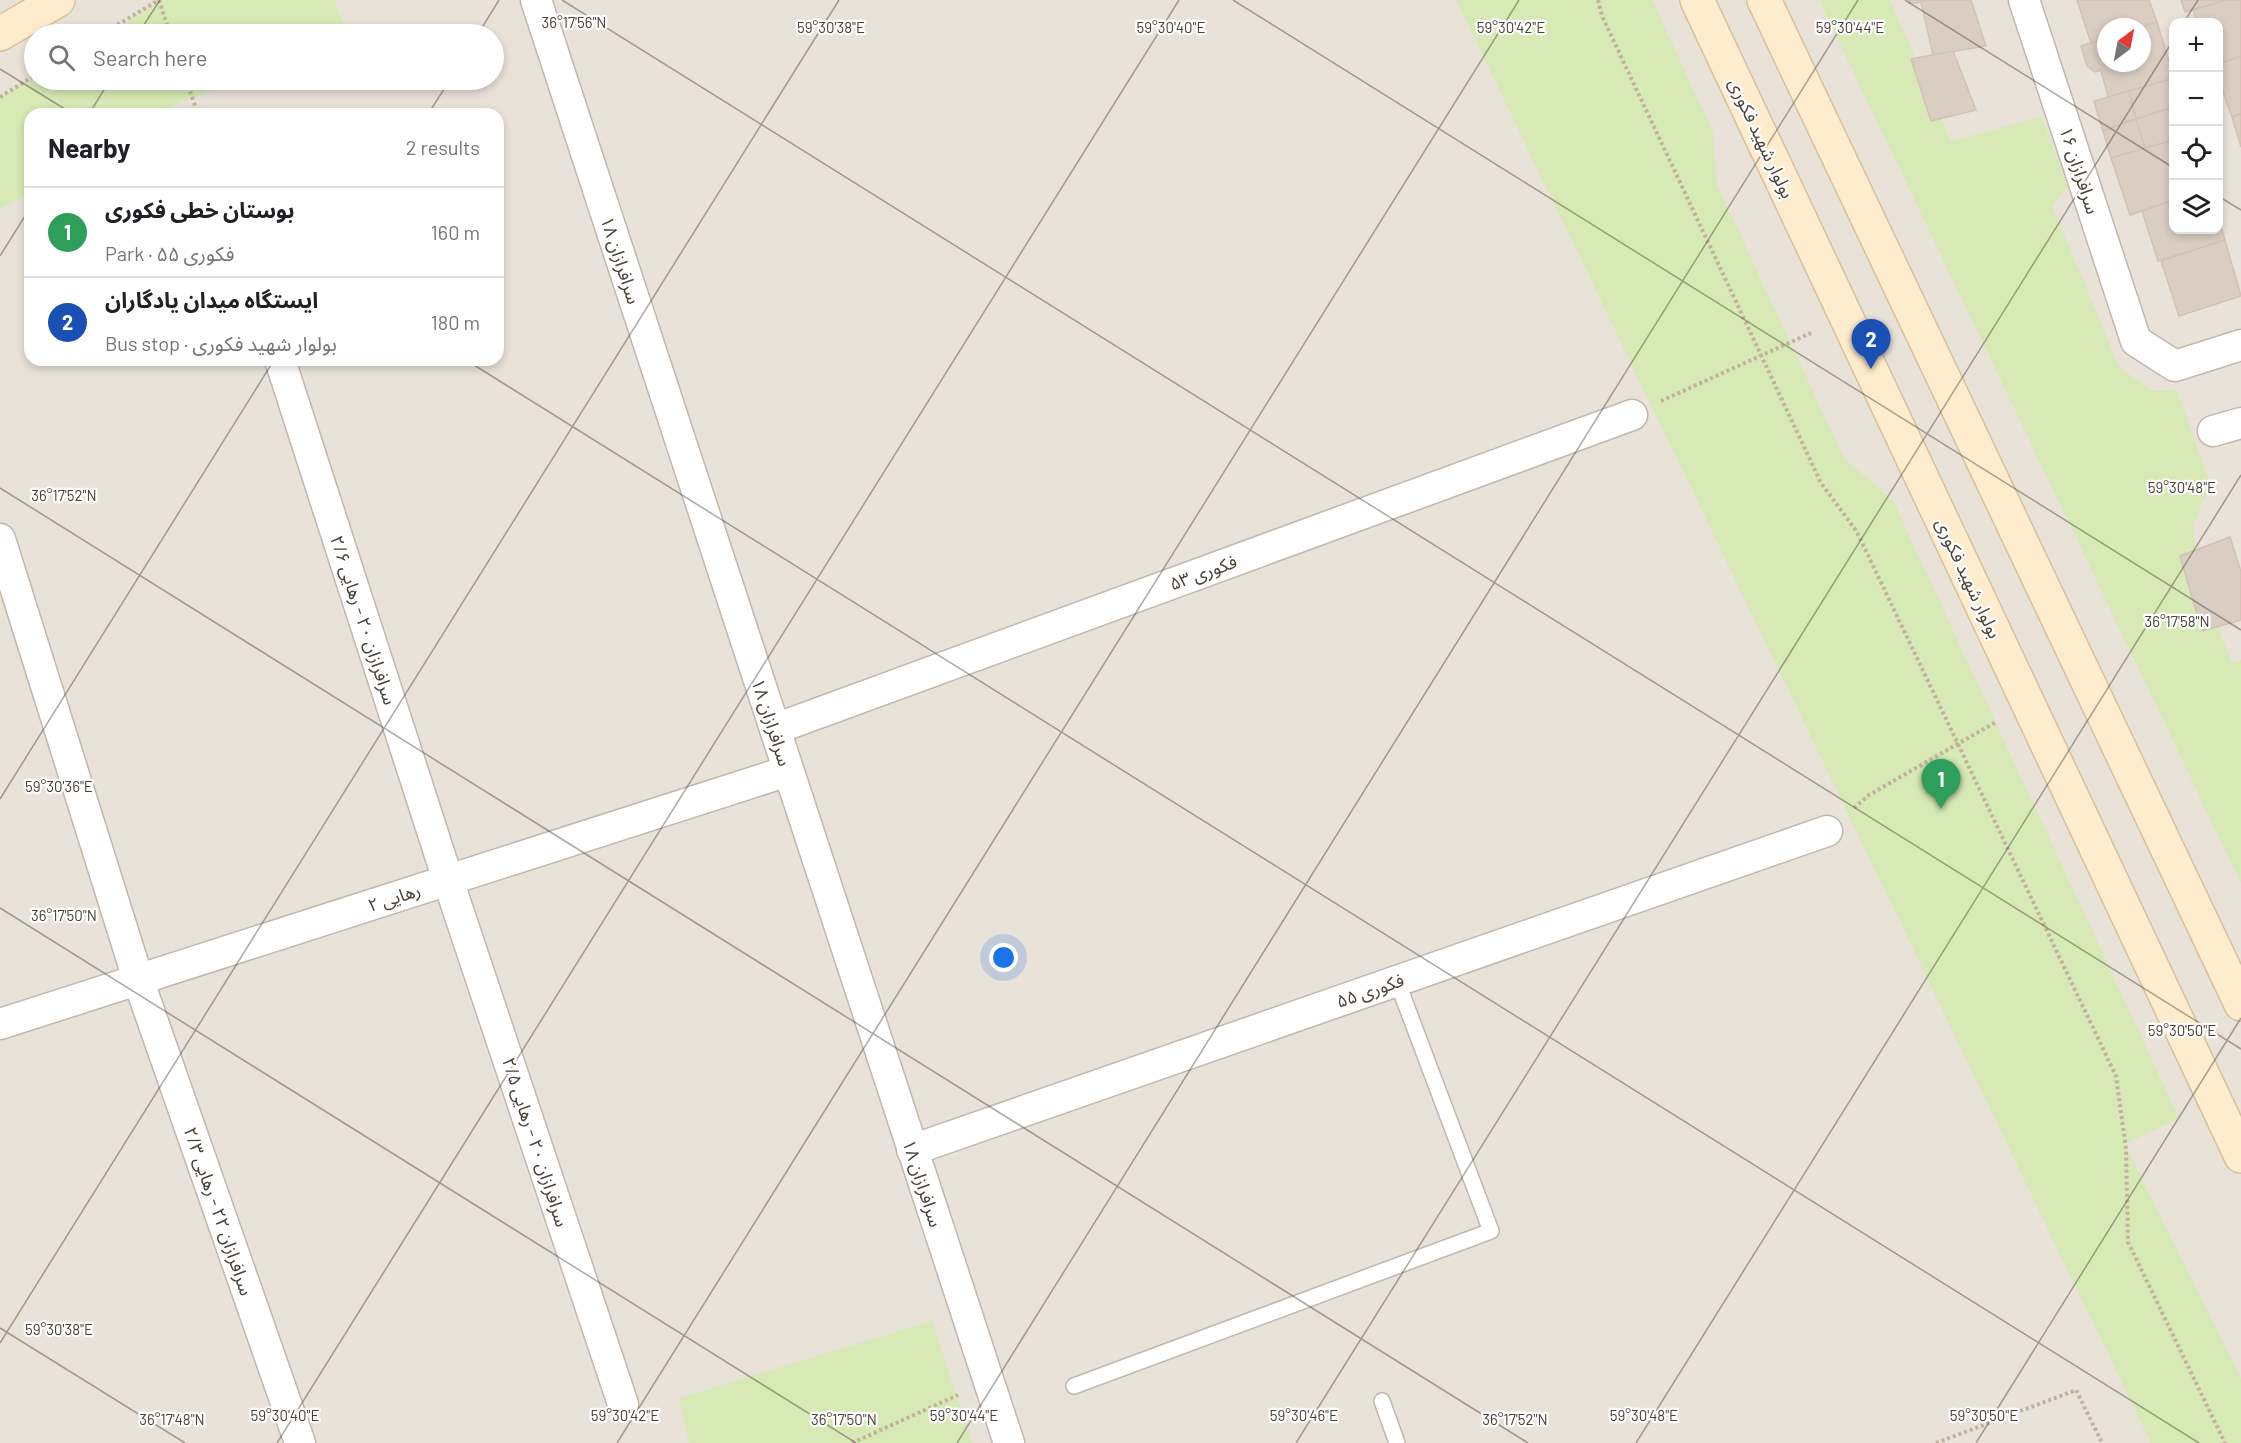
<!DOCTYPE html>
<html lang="en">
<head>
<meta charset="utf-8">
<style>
  :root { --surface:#fff; --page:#f2f2f2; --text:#202124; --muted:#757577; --line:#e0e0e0; --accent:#f8251f }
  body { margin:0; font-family:Barlow,"Noto Sans Arabic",sans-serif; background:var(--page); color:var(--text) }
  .controls { position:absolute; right:18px; top:18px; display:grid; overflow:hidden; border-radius:12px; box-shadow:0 3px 9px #0003 }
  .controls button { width:54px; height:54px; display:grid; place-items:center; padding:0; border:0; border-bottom:2px solid var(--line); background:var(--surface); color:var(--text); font:30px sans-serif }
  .compass { position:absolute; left:2097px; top:18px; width:54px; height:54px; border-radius:50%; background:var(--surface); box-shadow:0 3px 9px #0003; rotate:32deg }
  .you { position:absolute; left:1004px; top:958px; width:21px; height:21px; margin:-15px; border:4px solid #fff; border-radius:50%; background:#1a73e8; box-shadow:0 0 0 9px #1a73e833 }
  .badge { display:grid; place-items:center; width:39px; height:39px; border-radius:50%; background:var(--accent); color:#fff; font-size:20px; font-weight:700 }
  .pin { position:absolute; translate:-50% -50px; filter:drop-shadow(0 2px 3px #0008) }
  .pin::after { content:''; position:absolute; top:32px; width:21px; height:18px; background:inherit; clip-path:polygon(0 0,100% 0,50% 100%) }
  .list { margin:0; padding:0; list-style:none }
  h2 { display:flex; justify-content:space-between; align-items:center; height:78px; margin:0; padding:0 24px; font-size:26px }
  h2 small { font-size:20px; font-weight:400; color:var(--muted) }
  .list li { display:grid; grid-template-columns:39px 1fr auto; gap:18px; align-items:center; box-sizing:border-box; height:90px; padding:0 24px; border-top:2px solid var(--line) }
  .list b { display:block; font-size:22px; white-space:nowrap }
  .list p { margin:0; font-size:20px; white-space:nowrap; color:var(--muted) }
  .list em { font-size:20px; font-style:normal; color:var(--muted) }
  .icon { flex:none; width:33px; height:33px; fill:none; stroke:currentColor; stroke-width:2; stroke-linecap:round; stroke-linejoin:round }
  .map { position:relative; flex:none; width:2241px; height:1443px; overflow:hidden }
  .search { position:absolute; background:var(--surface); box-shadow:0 3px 9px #0003; left:24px; top:24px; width:480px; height:66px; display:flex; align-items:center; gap:15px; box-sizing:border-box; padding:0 21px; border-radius:33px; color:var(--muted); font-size:22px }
  .panel { position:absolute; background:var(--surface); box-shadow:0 3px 9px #0003; left:24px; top:108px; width:480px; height:258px; border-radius:18px }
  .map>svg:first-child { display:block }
</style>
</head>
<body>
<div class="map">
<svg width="2241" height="1443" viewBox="0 0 2241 1443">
  <rect width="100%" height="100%" fill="#f5f1eb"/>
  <path fill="#e9e2d9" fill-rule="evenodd" d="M0,0h2241v1443h-2241zM2174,22h44v208h-44zM2106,27h36v36h-36zM34,34h460v46h-460zM30,114h468v246h-468z"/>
  <g fill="#d7e9b4">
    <path d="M163,0h171l14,34h-243z"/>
    <path d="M1456,0h196l61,132 4,53 127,273 49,43 286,617 -54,26 116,234v65h-90z"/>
    <path d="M1819,0h71l61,141 91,-24 26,70 -16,18 67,162 34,24 24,-1 33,94 -17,41 4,48 35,90 9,-3v223z"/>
    <path d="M34,77v3h204l-86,34h-122v81l-30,13v-111z"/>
    <path d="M932,1321l40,122h-283l-10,-45z"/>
  </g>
  <g fill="#dacec3" stroke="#d2c2b3" stroke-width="1.5">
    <path d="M1909,0h21l-13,3h-8z"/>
    <path d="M1930,0h41l15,46 -53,9 -12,-53z"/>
    <path d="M2077,0h72l8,22 -16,5h-35v11l-15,5z"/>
    <path d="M2181,0h46l-42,12z"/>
    <path d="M2227,0h14v56l-23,8v-42h-21l-4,-12z"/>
    <path d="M2157,22l17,56 -66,19 -7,-27 -6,2 -8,-6 -6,-20 25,-8v25h36l-1,-36z"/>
    <path d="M1953,51l23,59 -45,11 -20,-62z"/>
    <path d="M2241,56v58l-9,3 -14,-40v-13z"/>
    <path d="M2174,78v29l-38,12 -7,-28z"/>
    <path d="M2129,91l7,28 -33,12 -9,-30z"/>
    <path d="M2174,107v33l-29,8 -9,-29z"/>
    <path d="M2241,114v33l-9,-30z"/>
    <path d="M2136,119l9,29 -34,10 -8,-27z"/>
    <path d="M2174,140v60l-44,15 -19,-57z"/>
    <path d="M2174,200v30h44v-12l7,22 -67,21 -16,-50z"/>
    <path d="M2225,240l16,56 -62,20 -18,-55z"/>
    <path d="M2230,537l11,35v48l-39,11 -22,-75z"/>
  </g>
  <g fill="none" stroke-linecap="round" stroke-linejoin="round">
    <g stroke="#c1b7ad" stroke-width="18">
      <g id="lane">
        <path d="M1074,1386l417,-155 -94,-250"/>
        <path d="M1382,1401l15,42"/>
      </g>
    </g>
    <g stroke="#c1b7ad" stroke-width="33">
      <g id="street">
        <path d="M536,0l473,1443"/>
        <path d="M2024,0l112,341 39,25 66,-21"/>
        <path d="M280,360l168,520 175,524"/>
        <path d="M2213,431l28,-8"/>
        <path d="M0,539l138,440 162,464"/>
        <path d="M775,729l857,-314"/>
        <path d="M0,1024l788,-253"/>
        <path d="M912,1150l915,-319"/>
      </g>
    </g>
    <g stroke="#d7c19d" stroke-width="36">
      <g id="secondary">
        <path d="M1697,0l544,1156"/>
        <path d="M1764,0l477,1004"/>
        <path d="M0,34l58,-34"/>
      </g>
    </g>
    <g stroke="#c3b19e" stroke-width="4" stroke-dasharray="3 3" stroke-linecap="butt">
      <path d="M159,0l11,34"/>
      <path d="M1598,0l4,16 219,467 36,49 259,544 10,73 2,93 97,201"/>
      <path d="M102,34l57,-34"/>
      <path d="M186,80l12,34"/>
      <path d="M0,97l34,-21"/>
      <path d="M1661,401l152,-69"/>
      <path d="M1854,808l15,-13 127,-73"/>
      <path d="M852,1443l106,-48"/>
      <path d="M1936,1443l140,-53 26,53"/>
    </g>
    <use href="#lane" stroke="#fff" stroke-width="15"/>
    <use href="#street" stroke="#fff" stroke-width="30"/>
    <use href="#secondary" stroke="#feeccc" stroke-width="33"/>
  </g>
  <path fill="none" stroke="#494138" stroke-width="1.5" stroke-opacity="0.45" d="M562,0l1679,1049M1233,0l1008,630M1905,0l269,168M2184,22l14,-22M138,34l22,-34M478,34l21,-34M0,69l73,45M89,114l21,-34M428,114l22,-34M2218,196l23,14M0,256l30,-48M466,360l1733,1083M0,488l1528,955M0,799l274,-439M0,908l856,535M0,1328l185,115M0,1343l839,-1343M277,1443l902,-1443M617,1443l902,-1443M957,1443l901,-1443M1296,1443l878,-1404M1636,1443l605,-968M1976,1443l265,-425"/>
  <g text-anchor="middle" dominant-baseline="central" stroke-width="4.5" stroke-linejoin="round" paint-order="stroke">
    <g font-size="18" fill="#494138" stroke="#fff">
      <text transform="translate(1762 138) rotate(65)">بولوار شهید فکوری</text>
      <text transform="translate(2080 170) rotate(72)">سرافرازان ۱۶</text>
      <text transform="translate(621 260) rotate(72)">سرافرازان ۱۸</text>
      <text transform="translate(1203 572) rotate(-20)">فکوری ۵۳</text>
      <text transform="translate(1969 578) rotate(65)">بولوار شهید فکوری</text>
      <text transform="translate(364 620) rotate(72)">سرافرازان ۲۰ - رهایی ۲/۶</text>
      <text transform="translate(772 722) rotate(72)">سرافرازان ۱۸</text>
      <text transform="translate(394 897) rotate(-18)">رهایی ۲</text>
      <text transform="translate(1370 990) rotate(-19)">فکوری ۵۵</text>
      <text transform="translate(536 1142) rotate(72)">سرافرازان ۲۰ - رهایی ۲/۵</text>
      <text transform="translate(923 1183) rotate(72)">سرافرازان ۱۸</text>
      <text transform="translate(219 1211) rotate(71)">سرافرازان ۲۲ - رهایی ۲/۳</text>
    </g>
  </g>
  <g font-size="15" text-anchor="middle" fill="#494138" stroke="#fff" stroke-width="4.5" stroke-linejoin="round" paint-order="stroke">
    <text x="574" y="28">36°17'56"N</text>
    <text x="831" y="33">59°30'38"E</text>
    <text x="1171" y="33">59°30'40"E</text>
    <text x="1511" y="33">59°30'42"E</text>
    <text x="1850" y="33">59°30'44"E</text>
    <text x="2182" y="493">59°30'48"E</text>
    <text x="64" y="501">36°17'52"N</text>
    <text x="2177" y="627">36°17'58"N</text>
    <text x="59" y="792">59°30'36"E</text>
    <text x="64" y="921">36°17'50"N</text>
    <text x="2182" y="1036">59°30'50"E</text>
    <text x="59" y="1335">59°30'38"E</text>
    <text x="285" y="1421">59°30'40"E</text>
    <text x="625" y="1421">59°30'42"E</text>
    <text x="964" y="1421">59°30'44"E</text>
    <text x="1304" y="1421">59°30'46"E</text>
    <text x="1644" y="1421">59°30'48"E</text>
    <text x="1984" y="1421">59°30'50"E</text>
    <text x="172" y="1425">36°17'48"N</text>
    <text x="844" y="1425">36°17'50"N</text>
    <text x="1515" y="1425">36°17'52"N</text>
  </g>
</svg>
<div class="controls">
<button>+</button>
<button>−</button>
<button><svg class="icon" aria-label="locate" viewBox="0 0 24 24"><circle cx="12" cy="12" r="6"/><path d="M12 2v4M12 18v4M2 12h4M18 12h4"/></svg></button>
<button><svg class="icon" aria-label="layers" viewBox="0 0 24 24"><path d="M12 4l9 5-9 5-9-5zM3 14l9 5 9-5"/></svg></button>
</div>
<svg class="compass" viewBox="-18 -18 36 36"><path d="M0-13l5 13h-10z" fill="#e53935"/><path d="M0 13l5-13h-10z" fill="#757577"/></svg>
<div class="you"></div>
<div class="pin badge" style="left:1941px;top:809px;background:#2e9e5b">1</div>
<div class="pin badge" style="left:1871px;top:369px;background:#1a4fb4">2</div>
<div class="search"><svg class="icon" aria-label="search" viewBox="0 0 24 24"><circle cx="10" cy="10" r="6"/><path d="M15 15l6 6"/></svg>Search here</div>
<section class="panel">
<h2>Nearby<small>2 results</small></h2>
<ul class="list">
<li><span class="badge" style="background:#2e9e5b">1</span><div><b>بوستان خطی فکوری</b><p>Park · فکوری ۵۵</p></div><em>160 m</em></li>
<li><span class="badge" style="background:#1a4fb4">2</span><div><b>ایستگاه میدان یادگاران</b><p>Bus stop · بولوار شهید فکوری</p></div><em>180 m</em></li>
</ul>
</section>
</div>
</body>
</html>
